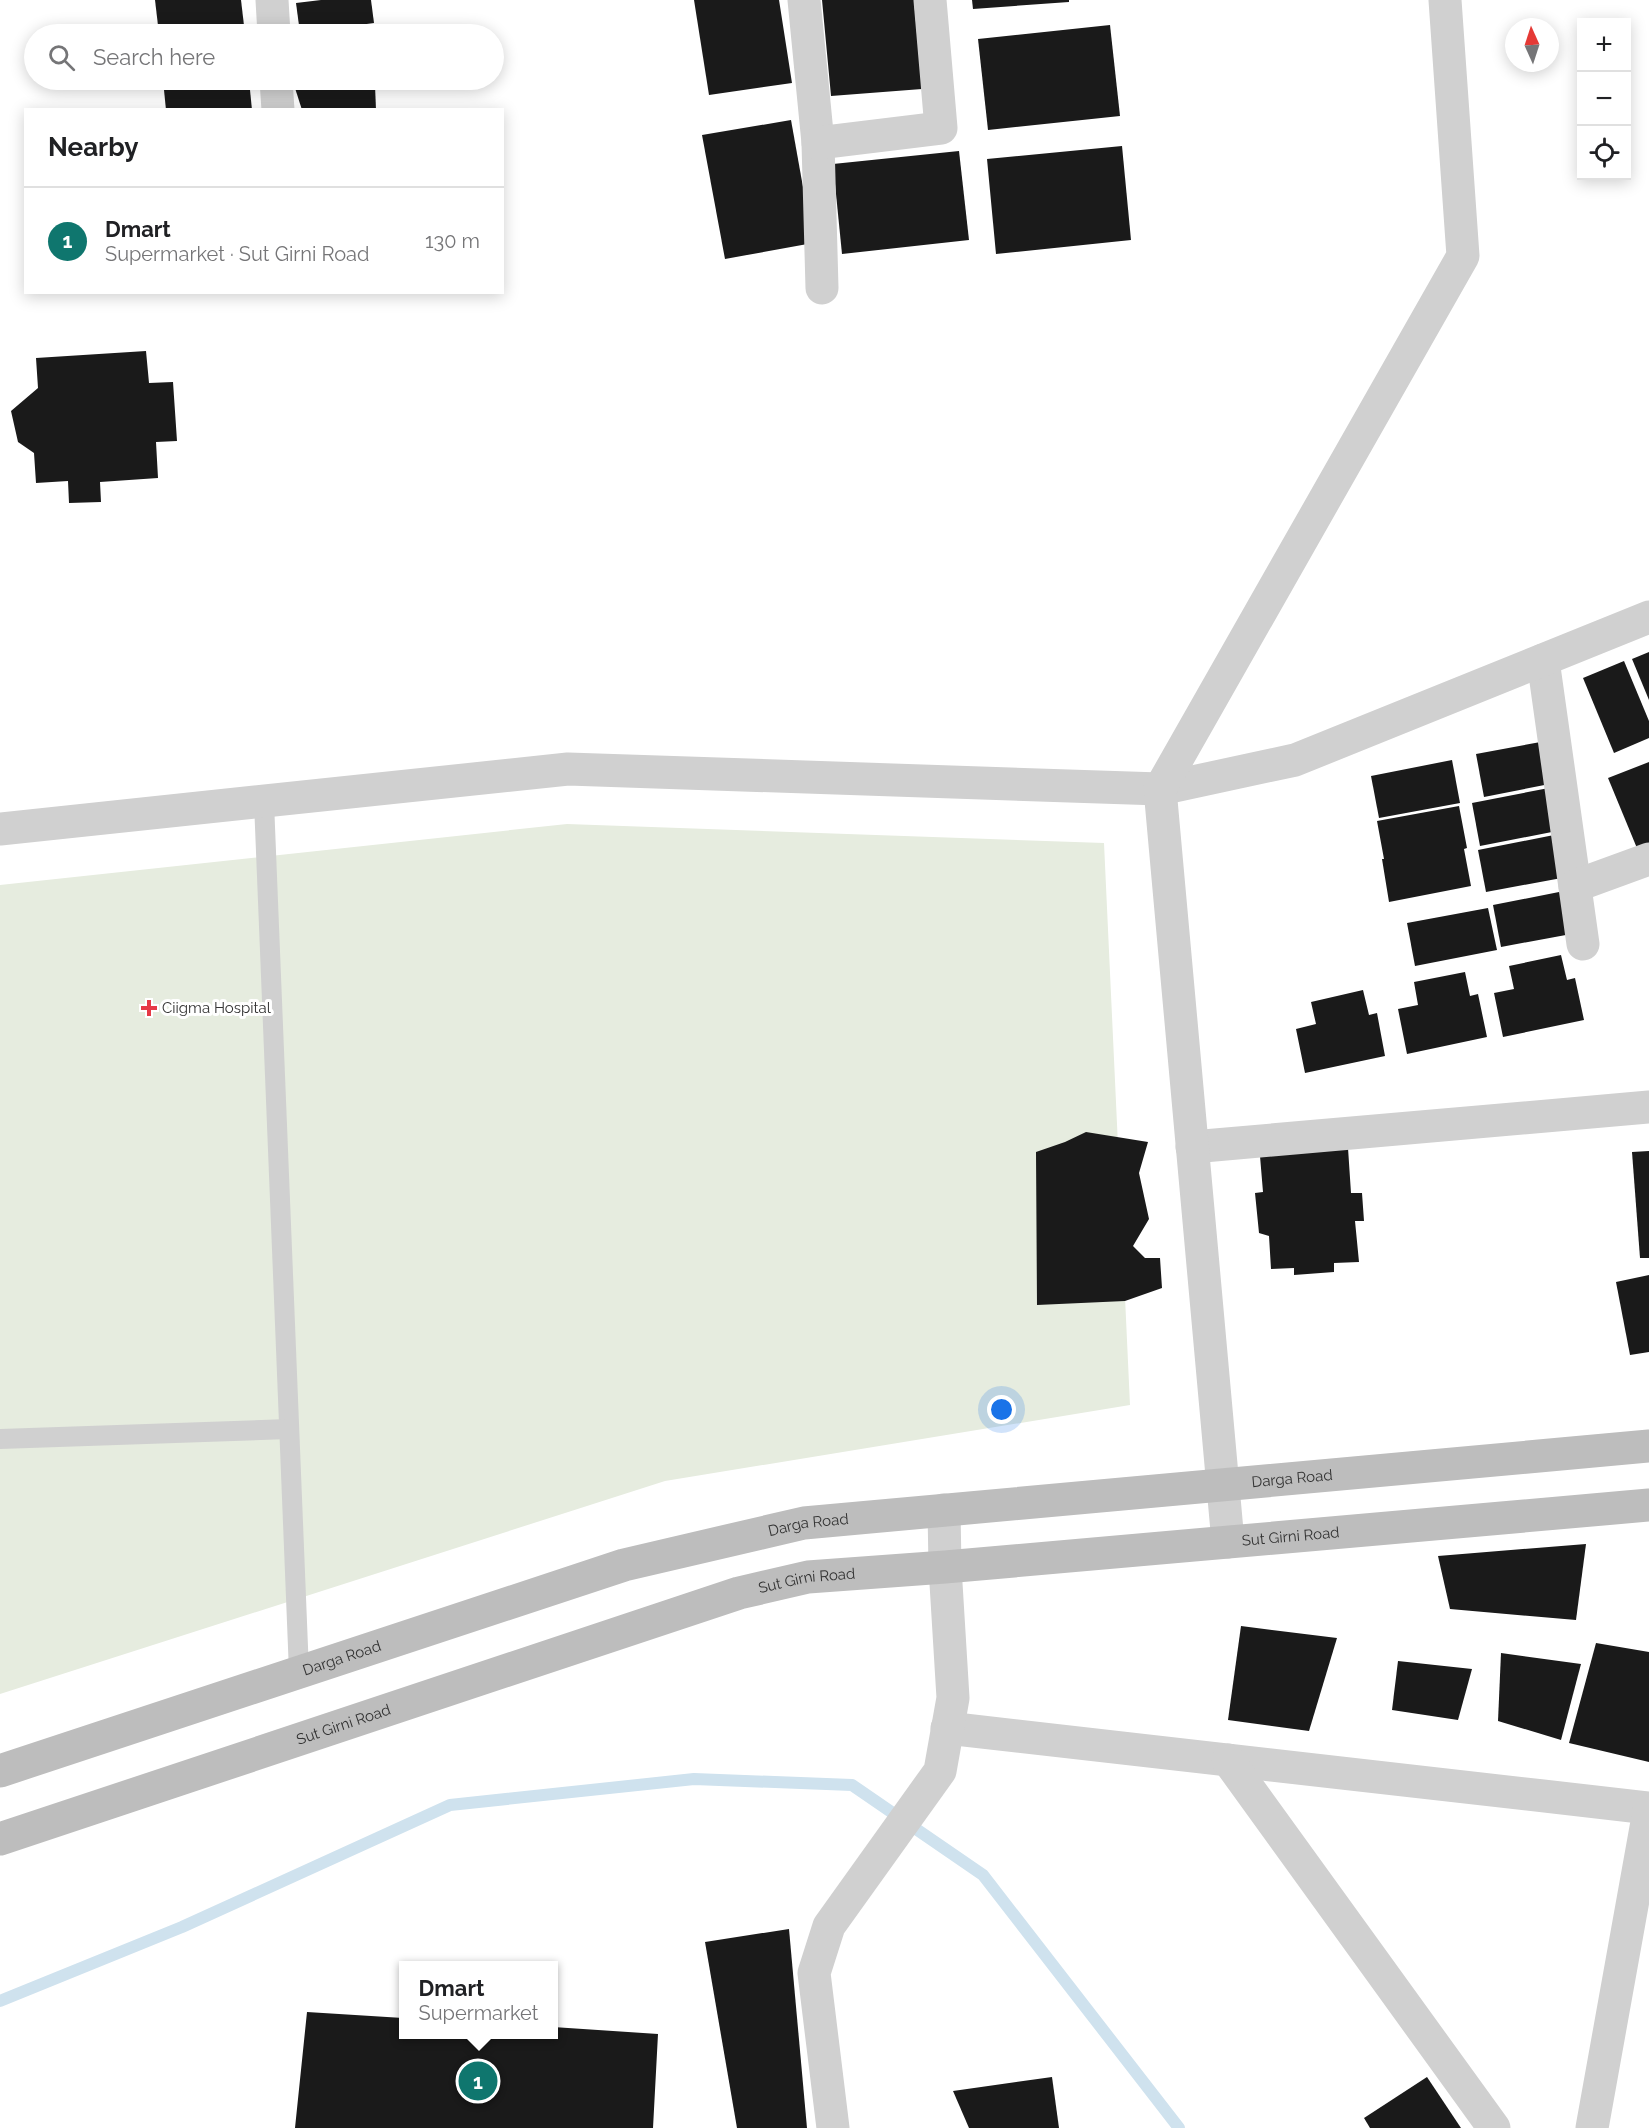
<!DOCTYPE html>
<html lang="en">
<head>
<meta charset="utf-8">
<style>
  :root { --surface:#fff; --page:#f2f2f2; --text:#202124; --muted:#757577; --line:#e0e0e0; --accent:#0f766e }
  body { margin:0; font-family:Raleway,sans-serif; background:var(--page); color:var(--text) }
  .controls { position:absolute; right:18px; top:18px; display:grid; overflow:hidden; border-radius:0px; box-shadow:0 3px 15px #0003 }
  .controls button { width:54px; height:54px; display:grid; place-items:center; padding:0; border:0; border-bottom:2px solid var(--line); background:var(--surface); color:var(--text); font:30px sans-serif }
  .compass { position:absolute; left:1505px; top:18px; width:54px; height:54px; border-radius:50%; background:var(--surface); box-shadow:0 3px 15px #0003; rotate:357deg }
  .you { position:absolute; left:1002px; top:1410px; width:21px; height:21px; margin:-15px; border:4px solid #fff; border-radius:50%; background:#1a73e8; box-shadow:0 0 0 9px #1a73e833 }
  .badge { display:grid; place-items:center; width:39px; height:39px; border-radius:50%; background:var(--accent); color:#fff; font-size:20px; font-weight:700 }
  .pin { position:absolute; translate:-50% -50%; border:3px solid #fff; box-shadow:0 2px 6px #0006 }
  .popup { position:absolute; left:399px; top:1961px; width:159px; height:78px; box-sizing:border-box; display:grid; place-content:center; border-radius:0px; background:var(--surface); filter:drop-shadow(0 2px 4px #0005); font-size:20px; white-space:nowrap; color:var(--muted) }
  .popup b { font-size:22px; color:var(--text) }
  .popup::after { content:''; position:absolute; left:50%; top:100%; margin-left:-12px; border:12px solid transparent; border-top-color:var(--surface) }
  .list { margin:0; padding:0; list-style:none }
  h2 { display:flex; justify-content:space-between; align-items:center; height:78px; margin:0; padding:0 24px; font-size:26px }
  h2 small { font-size:20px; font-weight:400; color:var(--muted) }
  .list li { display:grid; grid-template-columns:39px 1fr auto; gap:18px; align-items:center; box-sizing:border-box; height:108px; padding:0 24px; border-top:2px solid var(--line) }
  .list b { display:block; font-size:22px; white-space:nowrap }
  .list p { margin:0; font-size:20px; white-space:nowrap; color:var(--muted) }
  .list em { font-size:20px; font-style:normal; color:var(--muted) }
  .icon { flex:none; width:33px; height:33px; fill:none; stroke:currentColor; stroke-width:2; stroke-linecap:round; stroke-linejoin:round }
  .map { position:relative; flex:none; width:1649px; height:2128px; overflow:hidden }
  .search { position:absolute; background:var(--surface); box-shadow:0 3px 15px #0003; left:24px; top:24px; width:480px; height:66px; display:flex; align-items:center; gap:15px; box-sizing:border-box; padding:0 21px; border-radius:33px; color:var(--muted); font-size:22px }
  .panel { position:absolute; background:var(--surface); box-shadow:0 3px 15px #0003; left:24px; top:108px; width:480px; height:186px; border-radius:0px }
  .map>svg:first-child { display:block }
</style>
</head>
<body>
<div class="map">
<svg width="1649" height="2128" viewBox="0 0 1649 2128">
  <rect width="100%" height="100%" fill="#fff"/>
  <path fill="#e6ecdf" d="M567,824l537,19 26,562 -465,76 -665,213v-809z"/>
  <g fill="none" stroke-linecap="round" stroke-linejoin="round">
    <path stroke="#cfe2ee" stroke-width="12" d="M0,2001l182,-74 268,-122 244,-26 158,6 131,90 196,253"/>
  </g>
  <g fill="#1a1a1a">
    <path d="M155,0h86l4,34h-86z"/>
    <path d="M321,0h50l3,23 -74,10 -4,-30z"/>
    <path d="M694,0h85l13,83 -83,12z"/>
    <path d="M822,0h92l8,89 -91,7z"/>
    <path d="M972,0h97v2l-96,7z"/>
    <path d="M1110,25l10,91 -132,14 -10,-91z"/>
    <path d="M163,80h86l3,30h-86z"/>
    <path d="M375,85l1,25h-74l-7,-22z"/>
    <path d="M791,120l22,123 -88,16 -23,-124z"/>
    <path d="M1122,146l9,94 -135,14 -9,-95z"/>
    <path d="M959,151l10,89 -127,14 -9,-90z"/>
    <path d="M146,351l3,32 24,-1 4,59 -21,1 2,36 -58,4 1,20 -32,1 -1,-22 -32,2 -2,-30 -16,-11 -7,-31 27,-23 -2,-30z"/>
    <path d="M1649,652v48l-17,-41z"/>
    <path d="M1624,661l25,60v17l-35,15 -31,-75z"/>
    <path d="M1557,739l8,42 -81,16 -8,-43z"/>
    <path d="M1452,760l8,43 -81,15 -8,-42z"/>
    <path d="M1649,762v87l-10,4 -31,-75z"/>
    <path d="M1554,787l8,43 -82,16 -8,-43z"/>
    <path d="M1459,806l8,42 -3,1 7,37 -82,16 -7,-43h2l-7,-38z"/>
    <path d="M1559,834l8,43 -81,15 -8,-42z"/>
    <path d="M1574,889l8,43 -81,15 -8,-42z"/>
    <path d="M1488,908l9,42 -82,16 -8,-43z"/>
    <path d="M1561,955l6,25 8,-2 9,42 -81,17 -9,-44 20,-4 -5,-23z"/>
    <path d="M1465,972l5,24 8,-2 9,43 -80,17 -9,-45 20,-4 -4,-23z"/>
    <path d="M1363,990l6,25 8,-2 8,43 -80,17 -9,-44 20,-5 -5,-22z"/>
    <path d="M1086,1132l62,10 -9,31 10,46 -16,27 12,12h15l2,30 -37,13 -88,4 -1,-153 29,-10z"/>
    <path d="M1348,1148l3,45h11l2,28h-9l4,41 -25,1v9l-40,3v-7l-23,1 -2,-33 -10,-3 -4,-40 8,-1 -3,-36z"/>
    <path d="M1649,1151v107h-9l-8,-106z"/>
    <path d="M1649,1275v77l-19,3 -14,-73z"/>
    <path d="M1586,1544l-10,76 -126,-11 -12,-53z"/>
    <path d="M1241,1626l96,12 -28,93 -81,-11z"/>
    <path d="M1596,1643l53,9v110l-80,-19z"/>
    <path d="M1501,1653l80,11 -20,76 -63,-19z"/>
    <path d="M1398,1661l74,8 -14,51 -66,-10z"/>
    <path d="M789,1929l18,199h-70l-32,-186z"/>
    <path d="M307,2012l96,6v16h150v-7l105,7 -5,94h-358z"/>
    <path d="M1052,2077l7,51h-90l-16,-37z"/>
    <path d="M1427,2077l34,51h-91l-6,-10z"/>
  </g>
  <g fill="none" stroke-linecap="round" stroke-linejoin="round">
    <g stroke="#d0d0d0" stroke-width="20">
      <path d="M264,802l35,870"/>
      <path d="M0,1439l289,-10"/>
    </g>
    <g stroke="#d0d0d0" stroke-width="33">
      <path d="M272,0l2,34"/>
      <path d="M804,0l14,143 4,145"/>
      <path d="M276,80l2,30"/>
      <path d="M818,143l123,-15 -11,-128"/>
      <path d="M1543,660l40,284"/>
      <path d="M0,829l568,-60 592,20 135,-29 354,-143"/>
      <path d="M1575,886l74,-27"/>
      <path d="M1192,1147l457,-40"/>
      <path d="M1228,1542l-68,-753 303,-533 -18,-256"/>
      <path d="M947,1728l702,80"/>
      <path d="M1228,1760l266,368"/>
      <path d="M833,2128l-19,-155 15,-47 111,-155 13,-73 -8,-131 -1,-57"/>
      <path d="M1592,2128l57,-317"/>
    </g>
    <g stroke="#bdbdbd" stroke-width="33">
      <path id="s1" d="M0,1771l624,-206 180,-42 845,-77"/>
      <path id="s2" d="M0,1839l739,-246 69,-16 137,-10 704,-62"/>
    </g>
  </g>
  <path fill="#e63946" stroke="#fff" stroke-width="2" d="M146 999h6v6h6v6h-6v6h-6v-6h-6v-6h6z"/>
  <g text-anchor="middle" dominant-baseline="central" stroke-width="6" stroke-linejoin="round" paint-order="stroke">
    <g font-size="15" fill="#333" stroke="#fff" text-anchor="start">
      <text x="162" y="1008">Ciigma Hospital</text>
    </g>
    <g font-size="15" fill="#333" stroke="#fff">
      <text stroke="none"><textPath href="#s1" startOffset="1332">Darga Road</textPath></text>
      <text stroke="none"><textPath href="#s1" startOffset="846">Darga Road</textPath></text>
      <text stroke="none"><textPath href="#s2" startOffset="1334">Sut Girni Road</textPath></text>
      <text stroke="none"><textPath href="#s2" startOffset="848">Sut Girni Road</textPath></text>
      <text stroke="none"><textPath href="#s1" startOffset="360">Darga Road</textPath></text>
      <text stroke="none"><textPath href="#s2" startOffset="362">Sut Girni Road</textPath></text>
    </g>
  </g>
</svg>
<div class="controls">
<button>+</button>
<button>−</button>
<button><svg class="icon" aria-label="locate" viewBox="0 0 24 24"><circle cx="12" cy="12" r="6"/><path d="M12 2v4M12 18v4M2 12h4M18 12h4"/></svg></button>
</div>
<svg class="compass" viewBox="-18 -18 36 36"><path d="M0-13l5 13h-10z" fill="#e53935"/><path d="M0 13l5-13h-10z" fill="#757577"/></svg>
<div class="you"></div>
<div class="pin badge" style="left:478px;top:2081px">1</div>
<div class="popup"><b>Dmart</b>Supermarket</div>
<div class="search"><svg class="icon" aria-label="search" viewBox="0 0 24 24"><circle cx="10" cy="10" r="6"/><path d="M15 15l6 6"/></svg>Search here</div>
<section class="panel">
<h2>Nearby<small></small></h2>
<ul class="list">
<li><span class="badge">1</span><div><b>Dmart</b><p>Supermarket · Sut Girni Road</p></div><em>130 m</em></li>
</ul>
</section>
</div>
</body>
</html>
